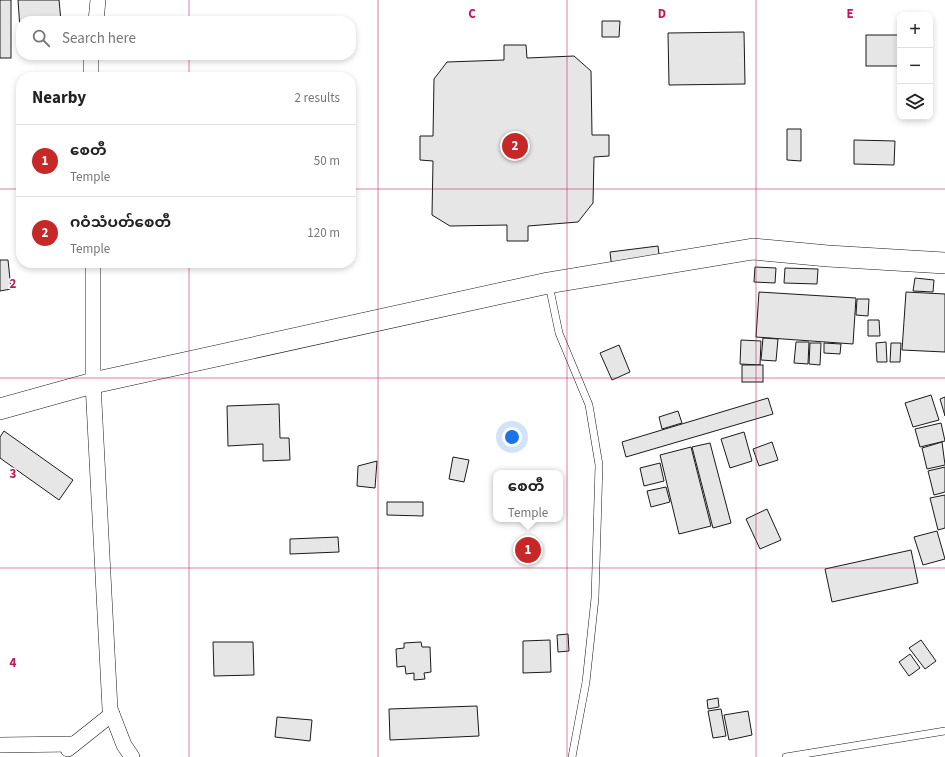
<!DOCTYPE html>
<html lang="en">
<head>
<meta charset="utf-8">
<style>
  :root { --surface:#fff; --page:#f2f2f2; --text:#222; --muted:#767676; --line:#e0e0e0; --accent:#c62828 }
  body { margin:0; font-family:"Source Sans 3","Noto Sans Myanmar",sans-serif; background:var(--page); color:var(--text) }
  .controls { position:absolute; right:12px; top:12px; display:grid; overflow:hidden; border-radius:8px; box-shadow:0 2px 6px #0003 }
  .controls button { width:36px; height:36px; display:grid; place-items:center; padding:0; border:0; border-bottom:1px solid var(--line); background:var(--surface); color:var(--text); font:20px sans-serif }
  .you { position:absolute; left:512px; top:437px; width:14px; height:14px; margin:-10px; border:3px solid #fff; border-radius:50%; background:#1a73e8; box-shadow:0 0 0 6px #1a73e833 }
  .badge { display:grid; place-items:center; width:26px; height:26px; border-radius:50%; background:var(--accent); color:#fff; font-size:13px; font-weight:700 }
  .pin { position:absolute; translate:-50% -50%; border:2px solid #fff; box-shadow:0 1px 4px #0006 }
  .popup { position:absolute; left:493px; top:470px; width:70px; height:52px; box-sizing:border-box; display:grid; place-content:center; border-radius:8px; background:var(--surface); filter:drop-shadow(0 1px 3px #0005); font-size:13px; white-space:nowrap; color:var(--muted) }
  .popup b { font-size:15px; color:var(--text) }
  .popup::after { content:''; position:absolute; left:50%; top:100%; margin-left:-8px; border:8px solid transparent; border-top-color:var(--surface) }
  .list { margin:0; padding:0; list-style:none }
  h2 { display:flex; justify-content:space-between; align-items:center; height:52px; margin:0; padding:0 16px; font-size:17px }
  h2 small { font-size:13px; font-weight:400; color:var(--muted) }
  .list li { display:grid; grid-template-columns:26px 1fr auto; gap:12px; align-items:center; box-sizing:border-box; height:72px; padding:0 16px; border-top:1px solid var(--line) }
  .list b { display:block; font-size:15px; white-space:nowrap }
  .list p { margin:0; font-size:13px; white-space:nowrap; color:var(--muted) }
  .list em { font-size:13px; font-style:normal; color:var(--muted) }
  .icon { flex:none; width:22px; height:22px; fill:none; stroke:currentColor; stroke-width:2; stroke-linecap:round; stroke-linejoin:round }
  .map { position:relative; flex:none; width:945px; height:757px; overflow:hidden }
  .search { position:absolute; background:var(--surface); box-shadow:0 2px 6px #0003; left:16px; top:16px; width:340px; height:44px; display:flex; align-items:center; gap:10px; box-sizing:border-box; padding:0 14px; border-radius:16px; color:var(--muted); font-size:15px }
  .panel { position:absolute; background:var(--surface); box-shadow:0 2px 6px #0003; left:16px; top:72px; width:340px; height:196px; border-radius:16px }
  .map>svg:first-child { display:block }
</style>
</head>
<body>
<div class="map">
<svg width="945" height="757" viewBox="0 0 945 757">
  <rect width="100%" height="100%" fill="#fff"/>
  <g fill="#e6e6e6" stroke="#1a1a1a">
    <rect x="0" y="0" width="11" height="58"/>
    <path d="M18,0h41l2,21h-40l-1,8z"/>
    <path d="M602,21h18l-1,16h-17z"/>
    <path d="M744,32l1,52 -76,1 -1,-52z"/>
    <rect x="866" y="35" width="34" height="31"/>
    <path d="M504,45h22l1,13 47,-2 17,15 1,64h17v21l-15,1 -1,46 -15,19 -50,4v15h-21v-16l-57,1 -18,-11 1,-54 -13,-1v-24h13l1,-57 13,-17 57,-2z"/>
    <path d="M787,129h14v32l-14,-1z"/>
    <path d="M854,140l41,1 -1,24 -40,-1z"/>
    <path d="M658,246l2,17 -48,6 -2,-17z"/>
    <path d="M0,260h8l3,29 -11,2z"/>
    <path d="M755,267l21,1 -1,15 -21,-1z"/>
    <path d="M785,268l33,1 -1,15 -33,-1z"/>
    <path d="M915,278l19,2 -1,12 -20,-1z"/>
    <path d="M759,292l97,6 -3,46 -97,-7z"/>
    <path d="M906,292l39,2v58l-43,-2z"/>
    <path d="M857,299h12l-1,17 -12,-1z"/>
    <path d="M868,320h11l1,16h-12z"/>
    <path d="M763,338l15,1 -2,22 -15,-1z"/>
    <path d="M741,340l20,1 -1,24 -20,-1z"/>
    <path d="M796,342h13l-1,22 -14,-1z"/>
    <path d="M886,342l1,20h-10l-1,-19z"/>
    <path d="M810,343h11l-1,22 -11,-1z"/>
    <path d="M824,343l17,1 -1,10 -16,-1z"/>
    <path d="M891,343h10l-1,19h-10z"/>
    <path d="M619,345l11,27 -18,8 -12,-27z"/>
    <rect x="742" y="365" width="21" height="17"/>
    <path d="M931,395l8,25 -26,7 -8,-24z"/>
    <path d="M945,397v19l-5,-17z"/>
    <path d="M768,398l5,16 -147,43 -4,-15z"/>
    <path d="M279,404l1,34h9l1,22 -27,1v-17l-35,2 -1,-40z"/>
    <path d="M678,411l4,12 -20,6 -3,-12z"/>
    <path d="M941,423l4,18 -25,6 -5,-18z"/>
    <path d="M4,431l69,49 -14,20 -59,-42v-21z"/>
    <path d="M744,432l8,29 -22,7 -9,-29z"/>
    <path d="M772,442l6,18 -19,6 -6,-17z"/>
    <path d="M942,442l3,23 -18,4 -5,-21z"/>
    <path d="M710,443l21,80 -18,5 -21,-81z"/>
    <path d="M691,447l20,79 -32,8 -19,-79z"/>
    <path d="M453,457l16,3 -5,22 -15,-3z"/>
    <path d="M377,461l-2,27 -18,-2 1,-20z"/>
    <path d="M660,463l4,18 -20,5 -4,-18z"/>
    <path d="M945,467v25l-11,3 -6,-24z"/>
    <path d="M666,487l4,15 -19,5 -4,-16z"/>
    <path d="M945,495v33l-7,2 -8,-32z"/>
    <path d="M387,502h36v14l-36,-1z"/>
    <path d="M767,509l14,31 -21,9 -14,-30z"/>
    <path d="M937,531l8,28 -22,6 -9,-28z"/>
    <path d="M338,537l1,15 -49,2v-15z"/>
    <path d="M911,550l7,33 -86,19 -7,-33z"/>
    <path d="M568,634l1,17 -11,1 -1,-17z"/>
    <path d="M550,640l1,32 -28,1v-32z"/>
    <path d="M921,640l15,21 -11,8 -16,-21z"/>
    <path d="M213,642h40l1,33 -40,1z"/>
    <path d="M421,642l1,5h8l1,25 -7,1 1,6 -11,1v-7l-8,1 -1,-8 -8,1 -1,-18 8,-1v-5z"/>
    <path d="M910,654l10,14 -11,8 -10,-14z"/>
    <path d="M718,698l1,9 -11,2 -1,-9z"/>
    <path d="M477,706l2,30 -89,4 -1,-31z"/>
    <path d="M721,709l5,27 -13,2 -5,-27z"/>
    <path d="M748,711l4,24 -23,5 -5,-25z"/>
    <path d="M277,717l35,3 -2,21 -35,-4z"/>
  </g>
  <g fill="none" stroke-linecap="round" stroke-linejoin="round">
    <g stroke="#1a1a1a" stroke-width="8">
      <g id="lane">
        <path d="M549,285l10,48 30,72 10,60 -4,133 -9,84 -14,75"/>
        <path d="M786,757l159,-26"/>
      </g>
    </g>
    <g stroke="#1a1a1a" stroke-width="16">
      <g id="street">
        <path d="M96,21l2,-21"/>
        <path d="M91,55v22"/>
        <path d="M93,263v120l17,326 14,36 8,12"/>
        <path d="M0,745l73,-1"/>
        <path d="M68,749l44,-35"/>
      </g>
    </g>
    <g stroke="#1a1a1a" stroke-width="22">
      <path id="secondary" d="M0,409l93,-26 455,-100 205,-34 75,7 117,7"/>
    </g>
    <use href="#lane" stroke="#fff" stroke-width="7"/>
    <use href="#street" stroke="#fff" stroke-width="15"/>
    <use href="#secondary" stroke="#fff" stroke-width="21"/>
  </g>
  <path fill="none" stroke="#c2185b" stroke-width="1" stroke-opacity="0.55" d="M189,0v21M378,0v757M567,0v757M756,0v757M189,55v22M0,189h21M351,189h594M189,263v494M0,378h945M0,568h945"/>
  <g font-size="13" text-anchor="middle" font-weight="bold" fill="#c2185b" stroke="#fff" stroke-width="3" stroke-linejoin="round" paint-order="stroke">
    <text x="472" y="18">C</text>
    <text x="662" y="18">D</text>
    <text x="850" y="18">E</text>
    <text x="13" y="288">2</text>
    <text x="13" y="478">3</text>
    <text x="13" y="667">4</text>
  </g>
</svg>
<div class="controls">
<button>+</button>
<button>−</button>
<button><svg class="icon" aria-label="layers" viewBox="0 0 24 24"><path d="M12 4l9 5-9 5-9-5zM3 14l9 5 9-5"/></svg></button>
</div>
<div class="you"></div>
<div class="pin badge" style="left:528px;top:550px">1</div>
<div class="popup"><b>စေတီ</b>Temple</div>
<div class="pin badge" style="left:515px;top:146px">2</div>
<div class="search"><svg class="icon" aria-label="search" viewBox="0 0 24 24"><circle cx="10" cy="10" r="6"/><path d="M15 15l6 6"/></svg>Search here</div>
<section class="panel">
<h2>Nearby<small>2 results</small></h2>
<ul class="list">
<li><span class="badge">1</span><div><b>စေတီ</b><p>Temple</p></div><em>50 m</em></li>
<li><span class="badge">2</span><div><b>ဂဝံသံပတ်စေတီ</b><p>Temple</p></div><em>120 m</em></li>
</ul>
</section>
</div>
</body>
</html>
